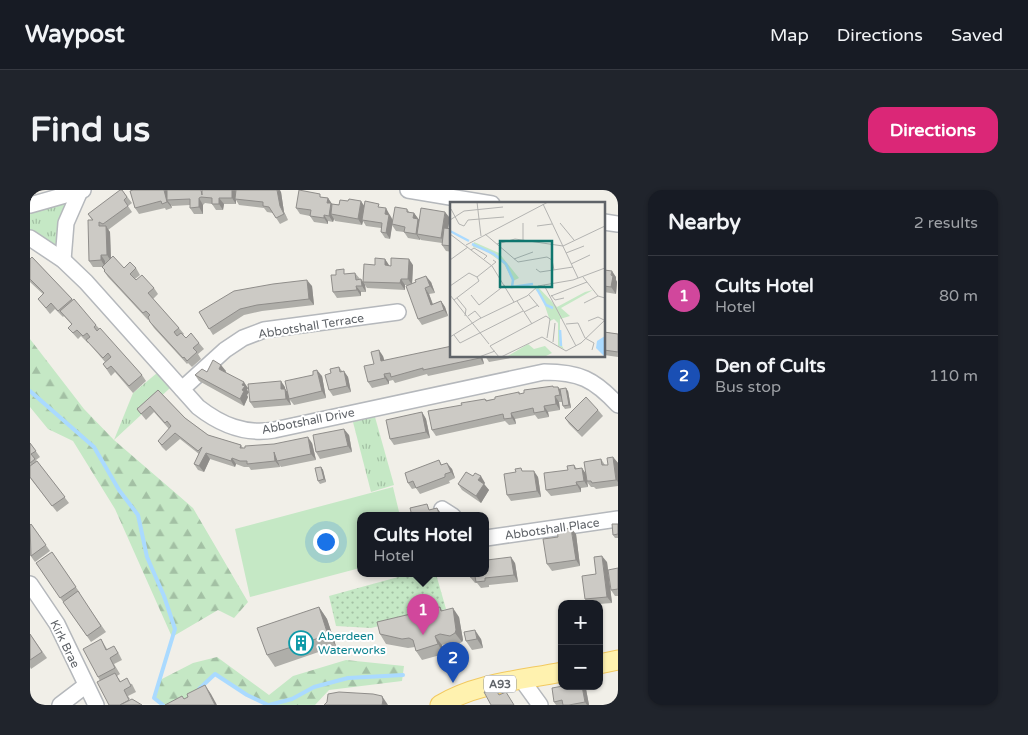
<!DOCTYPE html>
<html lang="en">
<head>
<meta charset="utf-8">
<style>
  :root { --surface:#171b24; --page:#20242c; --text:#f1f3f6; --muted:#9ea1a6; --line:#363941; --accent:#db2777 }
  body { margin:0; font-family:"Varela Round",sans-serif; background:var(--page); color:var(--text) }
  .controls { position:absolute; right:15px; bottom:15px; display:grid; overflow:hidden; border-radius:10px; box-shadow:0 1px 4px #0004 }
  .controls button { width:45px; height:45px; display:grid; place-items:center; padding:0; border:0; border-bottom:1px solid var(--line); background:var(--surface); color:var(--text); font:25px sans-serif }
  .you { position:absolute; left:295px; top:351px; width:18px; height:18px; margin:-12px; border:4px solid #fff; border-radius:50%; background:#1a73e8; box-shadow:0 0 0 8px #1a73e833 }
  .badge { display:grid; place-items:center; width:32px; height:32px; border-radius:50%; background:var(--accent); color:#fff; font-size:16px; font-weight:700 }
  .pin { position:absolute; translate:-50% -41px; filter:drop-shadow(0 1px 2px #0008) }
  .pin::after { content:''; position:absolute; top:26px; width:18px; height:15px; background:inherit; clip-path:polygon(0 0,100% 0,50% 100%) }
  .popup { position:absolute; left:327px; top:322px; width:132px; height:65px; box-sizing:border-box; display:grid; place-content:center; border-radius:10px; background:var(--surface); filter:drop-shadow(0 1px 4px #0005); font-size:16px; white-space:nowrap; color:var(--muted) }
  .popup b { font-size:19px; color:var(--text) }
  .popup::after { content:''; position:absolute; left:50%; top:100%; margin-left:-10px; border:10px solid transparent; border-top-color:var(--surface) }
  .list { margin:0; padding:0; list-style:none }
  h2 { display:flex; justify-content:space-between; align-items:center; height:65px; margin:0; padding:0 20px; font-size:21px }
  h2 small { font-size:16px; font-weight:400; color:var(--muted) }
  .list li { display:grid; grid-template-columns:32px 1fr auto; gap:15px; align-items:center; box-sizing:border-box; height:80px; padding:0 20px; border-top:1px solid var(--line) }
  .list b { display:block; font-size:19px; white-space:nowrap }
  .list p { margin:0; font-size:16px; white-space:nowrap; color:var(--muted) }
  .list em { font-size:16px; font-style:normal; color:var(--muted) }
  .map { position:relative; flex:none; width:588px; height:515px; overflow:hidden; border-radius:15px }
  header { display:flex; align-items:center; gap:30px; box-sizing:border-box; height:70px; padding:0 25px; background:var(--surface); border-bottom:1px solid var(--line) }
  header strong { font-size:24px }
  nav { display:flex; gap:28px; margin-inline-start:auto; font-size:18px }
  .intro { display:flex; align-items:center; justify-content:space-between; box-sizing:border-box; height:120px; padding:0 30px }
  h1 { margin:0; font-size:35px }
  .button { padding:12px 22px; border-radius:15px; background:var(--accent); color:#fff; font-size:18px; font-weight:700 }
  main { display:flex; gap:30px; padding:0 30px }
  aside { flex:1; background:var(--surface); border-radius:15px; box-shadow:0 1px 4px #0004 }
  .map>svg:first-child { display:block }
</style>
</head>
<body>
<header>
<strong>Waypost</strong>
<nav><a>Map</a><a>Directions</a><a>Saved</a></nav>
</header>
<div class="intro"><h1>Find us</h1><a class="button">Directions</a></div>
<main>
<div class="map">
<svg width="588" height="515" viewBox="0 0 588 515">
  <defs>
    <pattern id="grass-tufts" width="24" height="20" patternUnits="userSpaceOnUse" patternTransform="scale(1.25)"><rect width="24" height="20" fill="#c5e8c5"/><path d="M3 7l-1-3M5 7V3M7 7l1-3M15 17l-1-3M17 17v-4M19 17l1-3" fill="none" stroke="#a3c0a4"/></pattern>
    <pattern id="forest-firs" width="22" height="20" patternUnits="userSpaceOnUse" patternTransform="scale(1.25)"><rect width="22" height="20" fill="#c5e8c5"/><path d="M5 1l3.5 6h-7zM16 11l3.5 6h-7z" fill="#a3c0a4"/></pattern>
    <pattern id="garden-dots" width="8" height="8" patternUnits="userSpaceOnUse" patternTransform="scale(1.25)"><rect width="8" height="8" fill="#c5e8c5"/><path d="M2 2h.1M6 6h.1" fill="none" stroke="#a3c0a4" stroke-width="1.8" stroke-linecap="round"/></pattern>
  </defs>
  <rect width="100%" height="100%" fill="#f1efe8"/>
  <g fill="url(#grass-tufts)">
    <path d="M33,11l4,3 -10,41h-6l-21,-13v-23z"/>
    <path d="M127,183l13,15 -56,52 19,-47z"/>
    <path d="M345,227l19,68 -23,7 -18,-70z"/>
  </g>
  <g fill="url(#forest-firs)">
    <path d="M0,149l54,70 30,31 79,68 55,94 -14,16 -16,-8 -46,27 -57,-128 -42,-68 -25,-12 -18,-22z"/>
    <path d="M187,467l52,38 24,-19 53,-16 58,6 -2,15 -73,9 -14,15h-47l-21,-10 -32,-21c-15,14 -31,31 -52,31l-9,-7 4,-17 35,-18z"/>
  </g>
  <path fill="#c5e8c5" d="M363,297l7,29h-40v52l-110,29 -15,-68z"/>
  <path fill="url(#garden-dots)" d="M379,384h27l10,35 -75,19 -35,-2 -7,-30z"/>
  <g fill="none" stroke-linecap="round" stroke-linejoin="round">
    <g stroke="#aadaff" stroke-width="4">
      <path d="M0,201l64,56 25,43 19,25 9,42 17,39 11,33 -21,69 9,7"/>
      <path d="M169,499l16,-15 32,21 21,10"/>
      <path d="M239,515l23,-6 22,-12 34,-9 55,-3"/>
    </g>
    <g stroke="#b5b8bc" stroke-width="18">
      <g id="minor">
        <path d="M378,0l84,14"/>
        <path d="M0,15l53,-15"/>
        <path d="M574,32l14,2"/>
        <path d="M0,48l33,22 23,22 112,125c23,18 47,28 76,23l270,-58c35,0 50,7 74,33"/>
        <path d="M33,70l3,-37 14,-32"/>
        <path d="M152,199l43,-39 18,-12 21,-8 134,-18"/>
        <path d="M412,319l11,7"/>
        <path d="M456,348l132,-19"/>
        <path d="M0,394l27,40 39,81"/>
        <path d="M492,490l18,25"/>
        <path d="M30,515l25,-19"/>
      </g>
    </g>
    <g stroke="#f2c960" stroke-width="21">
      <g id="major">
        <path d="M569,474l19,-4"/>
        <path d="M410,515c36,-22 82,-25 122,-33"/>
      </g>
    </g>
    <use href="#minor" stroke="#fff" stroke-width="15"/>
    <use href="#major" stroke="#fff2af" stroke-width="19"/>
  </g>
  <g fill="#afaea9">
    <path d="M92,0l10,13 -4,3 4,6 -24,18 2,2 1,26 13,10h12l4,7 -5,4 19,9 4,6 -5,5 26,29 5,6 -1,1 3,3 13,5 5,6 -6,5 3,5 -9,8 -4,-4 -1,1 -33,-36 -6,-9v1l-40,-43 -4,-6h1l-3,-4h-9l-4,-6 3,-41 -4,-6z"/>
    <path d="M100,1l151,1 3,20 4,8 -8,4 -7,-11 -6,-1 -3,-4 -25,-3 -3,-5v4h-12l-1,6h-7l-4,-6 -7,-1 -2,2v9h-9l-4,-6v-3l-18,1 -1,-1 1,3 -6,2 -1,-2 -26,6 -4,-6z"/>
    <path d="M292,7l6,1 4,6 32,2 18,2 8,7 3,5 14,-11 3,4h4l5,7 31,-2 -2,11h4v23l-6,-1 -4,-6v-2l-21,-3 -1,-1v1l-12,-2 -4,-6 -8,-1 -4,-6 -2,14 -5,-1 -4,-6v-4l-15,-2 -3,-5 -1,4 -27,-4 -1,-2 -1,3 -5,-1v3l-14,-2 -4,-6 -10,-2 -4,-6z"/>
    <path d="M2,67l41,43 69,75 4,6 -13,12 -18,-21 -4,4 -8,-12 2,-2 -17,-20v1l-7,-7 -3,3 -10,-11 4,-3 -8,-9 -1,1 -8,-8 -5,5 -7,-9 -5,-6 5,-5 -13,-12v-23z"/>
    <path d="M355,69l4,7 24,-1 -1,19 19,-2 4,11 -6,1 4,10 8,-3 4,6 3,9 -26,9 -4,-6 -10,-34h-3v5l-38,-2 -2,-3 1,7h-5v4l-24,2 -4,-6 14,-18 8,-1 5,6 3,3 12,-17z"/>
    <path d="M574,80l12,7v3l1,2 -1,12 -12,-2z"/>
    <path d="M282,96l2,19 -52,6 -18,4 -31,20 -14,-23z"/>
    <path d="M574,142l14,2v23l-14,-2z"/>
    <path d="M353,166l1,4 98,-4 2,8 -56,12 -1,-2 -32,9 -2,-3 -4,1v3l-17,4 -4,-6 6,-18z"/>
    <path d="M455,166h32v1l-28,5z"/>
    <path d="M309,177l3,4 6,6 3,15 -18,4 -4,-6 2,-17z"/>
    <path d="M196,181l-1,1 23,16 -1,2 2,2 -2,3 1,2 -4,9 -45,-25 -4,-6 12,-3z"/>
    <path d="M292,186l4,22 -32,7 -4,-5 1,5 -37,3 -4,-6 35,-15v2l3,4z"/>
    <path d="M528,197l3,3 7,1 3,17 -6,1 -2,-3 -1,-4h-3l1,8 -12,2 1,5 -11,2 -3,-4 -20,4 1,5 -7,1 -4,-4 -69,15 -4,-6 30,-25 23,-6 2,1 8,-1 24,-7 1,2z"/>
    <path d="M128,200l27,28 23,17 33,10 2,3 69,-5 4,17 -35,7 -2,-3 1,3 -29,3 -2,-3h-5l-8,-3 -1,3 -25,-8 -6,13 -6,-2 -4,-6 5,-10 -19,-15 -14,12 -4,-4 -4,-6 11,-12 -15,-17 -8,8 -9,-11z"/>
    <path d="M568,220l5,6 -21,21 -13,-13 -4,-6z"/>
    <path d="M392,222l4,7 4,19 -36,7 -4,-6z"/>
    <path d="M319,245l3,17 -32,7 -4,-7z"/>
    <path d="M0,253l10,14 -4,3 33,43 -12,9 -27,-34z"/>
    <path d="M583,267l5,6v23l-22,3 -2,-2h-3l-4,-5 1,5 -7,1v4l-30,4 -5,-6 28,-25 3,4 5,-1 3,5 16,-14 4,6h3z"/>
    <path d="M409,270l3,5 10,4 3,9 -6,3 1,2 -30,11 -4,-6 -4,1 -4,-6z"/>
    <path d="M291,277l2,3 3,12 -6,2 -2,-3z"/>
    <path d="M493,281l15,6 3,20 -30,4 -4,-6z"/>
    <path d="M443,286l12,7 -1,1 5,6 -8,13 -19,-13 -4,-6z"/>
    <path d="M1,334l19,27 -15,11 -5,-7z"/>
    <path d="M588,334v14h-3l-2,-3z"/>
    <path d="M546,344l4,32 -28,5 -5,-7z"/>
    <path d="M22,362l28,41 -1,1 27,38 -15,10 -55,-79z"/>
    <path d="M456,366l3,4 26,3 3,19 -29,3v2l-8,1 -4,-5h-2l-5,-6z"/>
    <path d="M577,372l5,41 -13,1h-11l-3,-5z"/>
    <path d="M588,378v28h-3l-4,-6z"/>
    <path d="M289,417l8,12 9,27 -61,21 -8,-12z"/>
    <path d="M410,417l2,3 17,7 4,23 -1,2 -6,3 -10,-1 -4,1 2,9 -22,6 -6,-9 -1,-4 -7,1 -22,-4 -6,-10z"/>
    <path d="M434,442l17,7 2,9 -11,2 -6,-9z"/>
    <path d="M0,444l17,24 -16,11 -1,-2z"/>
    <path d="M71,449l6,10 11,3 4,8 -8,4 6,10 -3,2 4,6 11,2 4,8 -8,4 2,3 -21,6 -9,-24 -2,-4z"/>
    <path d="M533,496h21l2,3 3,16h-33l-2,-3z"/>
  </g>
  <g fill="#8f8d8a">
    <path d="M134,0h3v10l4,5 1,3 -5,-6z"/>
    <path d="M202,0h4l-1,9 1,1v4l-4,-6z"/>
    <path d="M247,0h3l1,2 3,20 4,8 -8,-14z"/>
    <path d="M169,8l4,7v9l-4,-7z"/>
    <path d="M189,8l5,6 -1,6 -4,-6z"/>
    <path d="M298,8l4,6 -1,10 3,5 -1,3 -4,-6 -2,-13z"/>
    <path d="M331,11l4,6 -3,13 1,1 -1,4 -4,-6z"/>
    <path d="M356,18l7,13 -3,18 -4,-6 -1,-19z"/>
    <path d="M415,22l5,6 -5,26 -4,-6z"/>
    <path d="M384,23l9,12 -6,9 3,5v1l-4,-6 -3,-16z"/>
    <path d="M294,25l4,6v3l-4,-6z"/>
    <path d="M76,36l4,6 1,29 -4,-6z"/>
    <path d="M71,65l4,6v6l-4,-7z"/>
    <path d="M355,69l4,6v7l-4,-7z"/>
    <path d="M379,69l4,6 -1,20 -4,-6z"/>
    <path d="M582,81l4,6v3l1,2 -1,12 -5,-7z"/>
    <path d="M396,86l5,6 4,11 -5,-7z"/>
    <path d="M331,89l4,6 1,7 -4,-6z"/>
    <path d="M371,89l4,6v5l-5,-7z"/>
    <path d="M277,90l5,6 2,19 -5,-6z"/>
    <path d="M326,96l5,6v4l-4,-6z"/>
    <path d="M395,98l4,6 6,17 -4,-6z"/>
    <path d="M411,111l4,6 3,9 -4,-6z"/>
    <path d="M349,160l4,6 3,11 -5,-6z"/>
    <path d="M449,166h3l2,8 -4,-6z"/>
    <path d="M191,175l5,6 -2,4 -5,-6z"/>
    <path d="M287,180l5,6 4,22 -4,-7z"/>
    <path d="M314,181l4,6 3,15 -4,-6z"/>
    <path d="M354,184l5,7v3l-4,-6z"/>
    <path d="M251,191l4,6 1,9 -5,-7z"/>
    <path d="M214,192l4,6 -1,2 2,2 -2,3 1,2 -4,9 -4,-7 2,-9v-5z"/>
    <path d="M528,197l5,6 1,8 -4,-6z"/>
    <path d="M536,198l2,3 3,17 -2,-3z"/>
    <path d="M255,199l5,6 -1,4 2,6 -5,-6z"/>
    <path d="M525,206l4,6 1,8 -4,-6z"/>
    <path d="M514,216l4,6 1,5 -4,-6z"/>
    <path d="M392,222l4,7 4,19 -4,-6z"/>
    <path d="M481,223l4,6 1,5 -4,-6z"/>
    <path d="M314,239l5,6 3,17 -4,-6z"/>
    <path d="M278,247l4,6 4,17 -5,-6z"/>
    <path d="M244,262l3,9 2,3 1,3 -5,-6z"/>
    <path d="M176,263l4,6 -6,13 -5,-6z"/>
    <path d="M583,267l5,6v19l-2,-2z"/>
    <path d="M202,268l4,6 -1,3 -4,-6z"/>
    <path d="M417,273l5,6 3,9 -4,-6z"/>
    <path d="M291,277l2,3 3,12 -2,-3z"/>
    <path d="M552,278l4,6 2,13 -4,-6z"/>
    <path d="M504,281l4,6 3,20 -4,-6z"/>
    <path d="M451,286l4,7 -2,3 -5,-6z"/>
    <path d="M546,292l5,6v4l-4,-7z"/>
    <path d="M454,294l5,6 -8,13 -5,-7z"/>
    <path d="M407,318l6,8h-3z"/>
    <path d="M541,338l5,6 4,32 -4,-6z"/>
    <path d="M572,366l5,6 5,41 -5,-6z"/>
    <path d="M481,367l4,6 3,19 -4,-7z"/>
    <path d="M289,417l8,12 9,27 -8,-11z"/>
    <path d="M423,418l6,9 4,23 -1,2 -7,-9z"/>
    <path d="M445,440l6,9 2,9 -6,-9z"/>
    <path d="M405,446l7,9 2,9 -6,-10z"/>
    <path d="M175,495l6,9 6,11h-2z"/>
    <path d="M552,496h2l2,3 3,16h-2l-2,-3z"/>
    <path d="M352,506l6,9h-6z"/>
  </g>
  <g fill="#cccac5" stroke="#8f8d8a">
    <path d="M90,0h2l5,7 -3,3 4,6 -25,18 -4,-2v4h7l1,29h-6v5l-12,1 -1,-41h5l-5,-6z"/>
    <path d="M103,0h31l3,12 -5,2 -1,-3 -26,7 -5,-17z"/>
    <path d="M137,0h34l1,5v-5h30v8h-13v6h-7v-6l-11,-1 -2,1v9l-9,1v-9l-23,1z"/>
    <path d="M206,0h41l3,16 4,8 -8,4 -7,-11 -6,-1v-4l-28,-3z"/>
    <path d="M269,0l21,4v3l8,1 -1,5h4l-2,13 -5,-1v3l-14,-2 1,-6 -15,-2z"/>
    <path d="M319,9l12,2 -3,18 -27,-5 1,-10 7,1 1,-5 8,1z"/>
    <path d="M335,11l14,3 -1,3 8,1 -1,6 4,1 -3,18 -5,-1 1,-9 -20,-3z"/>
    <path d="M365,17l12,2v3l7,1 -1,5 5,1 -2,15 -12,-2 1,-5 -13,-3z"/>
    <path d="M391,18l24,4 -4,26 -24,-4z"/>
    <path d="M414,38l8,1v17l-10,-1z"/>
    <path d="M83,66l11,12 6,-6 6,6 -6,6 6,6 6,-5 12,13 -6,5 31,35 -5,4 3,4 4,-3 5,5 5,-5 8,10 -6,5 4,4 -10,9 -3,-4 -1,1 -33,-36 -2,-5 2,-2 -4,-4 -3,2 -39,-42 1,-1 -3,-3z"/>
    <path d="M2,67l40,42 -14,12 -7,-8 -5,5 -8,-9 6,-6 -14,-14v-20z"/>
    <path d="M345,68l10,1v6l6,1v-8l18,1 -1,20h-7l-1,4 -37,-1 1,-18 11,1z"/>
    <path d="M314,79v5l11,-1 1,7 5,-1 1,7h-6l1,4 -24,2 -2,-17h5v-5z"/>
    <path d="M574,80l8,1 -1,4 2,1 -2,11 -7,-1z"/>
    <path d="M396,86l4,10 -5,2 6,17 10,-4 3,9 -26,9 -12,-33 10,-4 -1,-2z"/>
    <path d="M277,90l2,19 -52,6 -17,4 -31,20 -10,-17 35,-21 39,-7z"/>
    <path d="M44,109l22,26 -2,2 3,4 3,-3 42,47 -13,11 -18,-20 -4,3 -4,-5 8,-7 -3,-4 -5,5 -17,-18 4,-3 -3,-4 -4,3 -6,-6 -4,3 -5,-5 4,-4 -12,-13z"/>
    <path d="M574,142l14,2v18l-14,-2z"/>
    <path d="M422,156v10h27l1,2 -57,12v-2l-32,9 -1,-4 -6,1 1,4 -17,4 -4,-16 10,-2 -3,-12 8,-2 2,11z"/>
    <path d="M183,170l8,5 -2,4 25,13 -2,3 3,1 -3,4 2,1 -4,8 -45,-24 7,-6 5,3z"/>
    <path d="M309,177l1,5 4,-1 3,15 -18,4 -4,-15 6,-2 -1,-4z"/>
    <path d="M287,180l5,21 -33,8 -4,-18 28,-6v-4z"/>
    <path d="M251,191v8h4l1,10 -36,3 -2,-18z"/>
    <path d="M523,196v1h5l2,8 -5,1 1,8 -12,2 1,5 -11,2 -1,-5 -22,5 1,5 -8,1 -1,-5 -71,16 -4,-19 34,-6 -1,-2 24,-4 1,2 9,-2v-2l24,-5v2l5,-1v-3z"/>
    <path d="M536,198l3,17 -6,1 -3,-17z"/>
    <path d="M128,200l27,28 23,17 33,10 -1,3h5v-2l29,-2 34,-7 3,17 -34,7 -3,-9 1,9 -28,3v-3h-7l-8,-3 -1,3 -25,-8 -7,13 -5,-2 8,-17 -4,4 -23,-18 -13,12 -4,-4 13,-15 -4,-5 -2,2 -15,-17 -9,8 -4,-5z"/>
    <path d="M556,207l12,13 -20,21 -13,-13z"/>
    <path d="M392,222l4,20 -36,7 -4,-19z"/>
    <path d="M314,239l4,17 -32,6 -3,-17z"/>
    <path d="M0,253l6,8 -5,3 4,5 -5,4z"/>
    <path d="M583,267l3,23 -24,3 -1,-2h-4l-3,-19 17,-3 1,6h6l-1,-7z"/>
    <path d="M409,270l2,5 6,-2 4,9 -6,2v3l-29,11 -3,-7 -5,2 -3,-10z"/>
    <path d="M7,271l28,36 -13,9 -22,-29v-11z"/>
    <path d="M544,275l1,4 7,-1 2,13 -8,1 1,3 -31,5 -2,-17 24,-3 -1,-4z"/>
    <path d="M291,277l3,12 -6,2 -3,-13z"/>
    <path d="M491,278l1,3h12l3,20 -30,4 -3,-21 12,-2 -1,-3z"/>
    <path d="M436,282l7,4 2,-3 6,3 -3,4 6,4 -8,12 -18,-12z"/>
    <path d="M397,314l2,6 8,-2 3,8h-28l-2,-8z"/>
    <path d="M1,334l15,21 -15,11 -1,-31z"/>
    <path d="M582,334h6v10l-5,1z"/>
    <path d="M541,338l5,32 -29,4 -4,-25 15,-2 -1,-7z"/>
    <path d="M22,362l24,35 -16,11 -24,-35z"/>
    <path d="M456,366l1,4 24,-3 3,18 -29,3v3l-9,1 -1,-6 -5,1v-3h16z"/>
    <path d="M572,366l5,41 -22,2 -3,-23 14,-2 -2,-17z"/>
    <path d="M588,378v21l-7,1 -3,-20z"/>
    <path d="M48,401l23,35 -14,10 -24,-34z"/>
    <path d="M289,417l9,28 -61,20 -10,-27z"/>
    <path d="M410,417l1,4 12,-3 3,22 -1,3 -5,3 -10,-2 -5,2 3,8 -22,7 -3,-11 -4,-2 -7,1 -22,-5 -3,-12z"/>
    <path d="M445,440l2,9 -11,2 -2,-9z"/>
    <path d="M0,444l12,18 -12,8z"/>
    <path d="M71,449l5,11 8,-4 4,7 -8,5 5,10 -17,9 -15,-28z"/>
    <path d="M85,483l5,9 7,-4 4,8 -7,4 5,10 -9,5h-11l-12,-23z"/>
    <path d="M175,495l10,20h-50l17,-9 2,3 4,-2 -1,-3z"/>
    <path d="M533,496h19l3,16 -16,3h-6l-1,-5 -8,2 -2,-14z"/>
    <path d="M466,500l3,5 7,-3 8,13h-23l-7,-13z"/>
    <path d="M309,502l34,2 9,2 1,4 -1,5h-58l3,-3 1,-8z"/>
    <path d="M102,509l10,6h-22z"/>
  </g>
  <defs>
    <g id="building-ring" transform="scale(1.25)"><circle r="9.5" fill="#fff" stroke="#0f9aa8" stroke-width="1.5"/><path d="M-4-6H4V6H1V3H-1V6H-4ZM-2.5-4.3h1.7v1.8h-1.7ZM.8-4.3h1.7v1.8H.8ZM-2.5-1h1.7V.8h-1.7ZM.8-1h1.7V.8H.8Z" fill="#0f9aa8"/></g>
  </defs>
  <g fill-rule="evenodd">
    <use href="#building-ring" x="271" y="453"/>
  </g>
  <g text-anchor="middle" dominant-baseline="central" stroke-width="4" stroke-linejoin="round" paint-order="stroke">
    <rect fill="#fff" stroke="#8f9295" stroke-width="1" x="454" y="485.5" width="32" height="17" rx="4"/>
    <g font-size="11" font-weight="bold" fill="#5f6368">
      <text x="470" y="494">A93</text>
    </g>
    <g font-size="12" fill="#5f6368" stroke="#fff">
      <text transform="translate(281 136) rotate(-9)">Abbotshall Terrace</text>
      <text transform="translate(278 231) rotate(-11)">Abbotshall Drive</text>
      <text transform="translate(522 339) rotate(-8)">Abbotshall Place</text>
      <text transform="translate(35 454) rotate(64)">Kirk Brae</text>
    </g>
    <g font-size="12" fill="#0d838f" stroke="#fff" text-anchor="start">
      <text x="288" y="446">Aberdeen<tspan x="288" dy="14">Waterworks</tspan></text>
    </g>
  </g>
  <g transform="translate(420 12)">
    <rect width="155" height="155" fill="#f1efe8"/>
    <path d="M78,142l6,5 11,-3 7,7 -8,4 -36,-1z" fill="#c5e8c5"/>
    <path d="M24,40l25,11 20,25 -6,3 -9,-17 -19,-14 -12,-3zM88,85l19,20 28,-15 8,-2 -32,18 9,8 -10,3v24l4,6 -6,-3v-23l-4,-4 -4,2 -8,-24 -7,-8z" fill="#c5e8c5"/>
    <path d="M155,134v21l-9,-9 1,-7z" fill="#aadaff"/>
    <path fill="none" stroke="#aadaff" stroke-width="2.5" d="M0,29l19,10M22,42l22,10 12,10 7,16 -1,7 21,-3M87,87l9,16 7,3M110,128l1,16"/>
    <path fill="none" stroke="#b3b3b1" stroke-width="1" d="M27,0l4,34M93,2l35,74M1,7l8,15 5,2 4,-6 36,-3M14,9l39,-4M0,18l14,-9M110,21l14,17M87,24l15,-2M0,32l42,32 22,36M35,32l33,28 29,-5 5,3 2,10M73,38v-17M47,42l18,-5 48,7 42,-20M16,43l82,-43M21,48l3,-2 10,6 3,2 -3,3M116,51l18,-7M64,57l19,-7M0,58l18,-13M121,62l19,-9M86,67l4,3 33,-5M27,75l19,-15 -3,-2M133,75l15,19 7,2M94,83l32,61M0,84l19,-13 8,4M0,93l39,49M21,93l8,10 26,-20M79,93l10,12M101,93l4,5 9,-2M101,94l36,-14M7,96l9,11 -1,7M4,98l25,-19 -2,-4M67,99l15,23M134,101l14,-7M74,110l14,-7M18,114l7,-5 6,7M138,119l10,-4 6,3M116,122l12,-1 7,15 9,5 -2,7M4,133l6,8 63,-32M0,135l29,-18 48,-23 11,-10 35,-6 32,-12M103,140l2,-19M29,155l16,-6M49,155l-9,-11 56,-30 4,3 -3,19M51,155l41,-20 24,14 15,-8 24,-23"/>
    <path fill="#0f766e" fill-opacity="0.15" stroke="#0f766e" stroke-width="2.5" d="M50,39h52v46h-52z"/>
    <rect width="155" height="155" fill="none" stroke="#5f6368" stroke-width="2.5"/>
  </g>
</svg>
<div class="controls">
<button>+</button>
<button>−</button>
</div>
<div class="you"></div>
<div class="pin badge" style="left:393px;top:445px;background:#d1479c">1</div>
<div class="popup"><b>Cults Hotel</b>Hotel</div>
<div class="pin badge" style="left:423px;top:493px;background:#1a4fb4">2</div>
</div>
<aside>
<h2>Nearby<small>2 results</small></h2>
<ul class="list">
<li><span class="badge" style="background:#d1479c">1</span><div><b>Cults Hotel</b><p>Hotel</p></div><em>80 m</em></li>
<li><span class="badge" style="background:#1a4fb4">2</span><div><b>Den of Cults</b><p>Bus stop</p></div><em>110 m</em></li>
</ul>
</aside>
</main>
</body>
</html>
